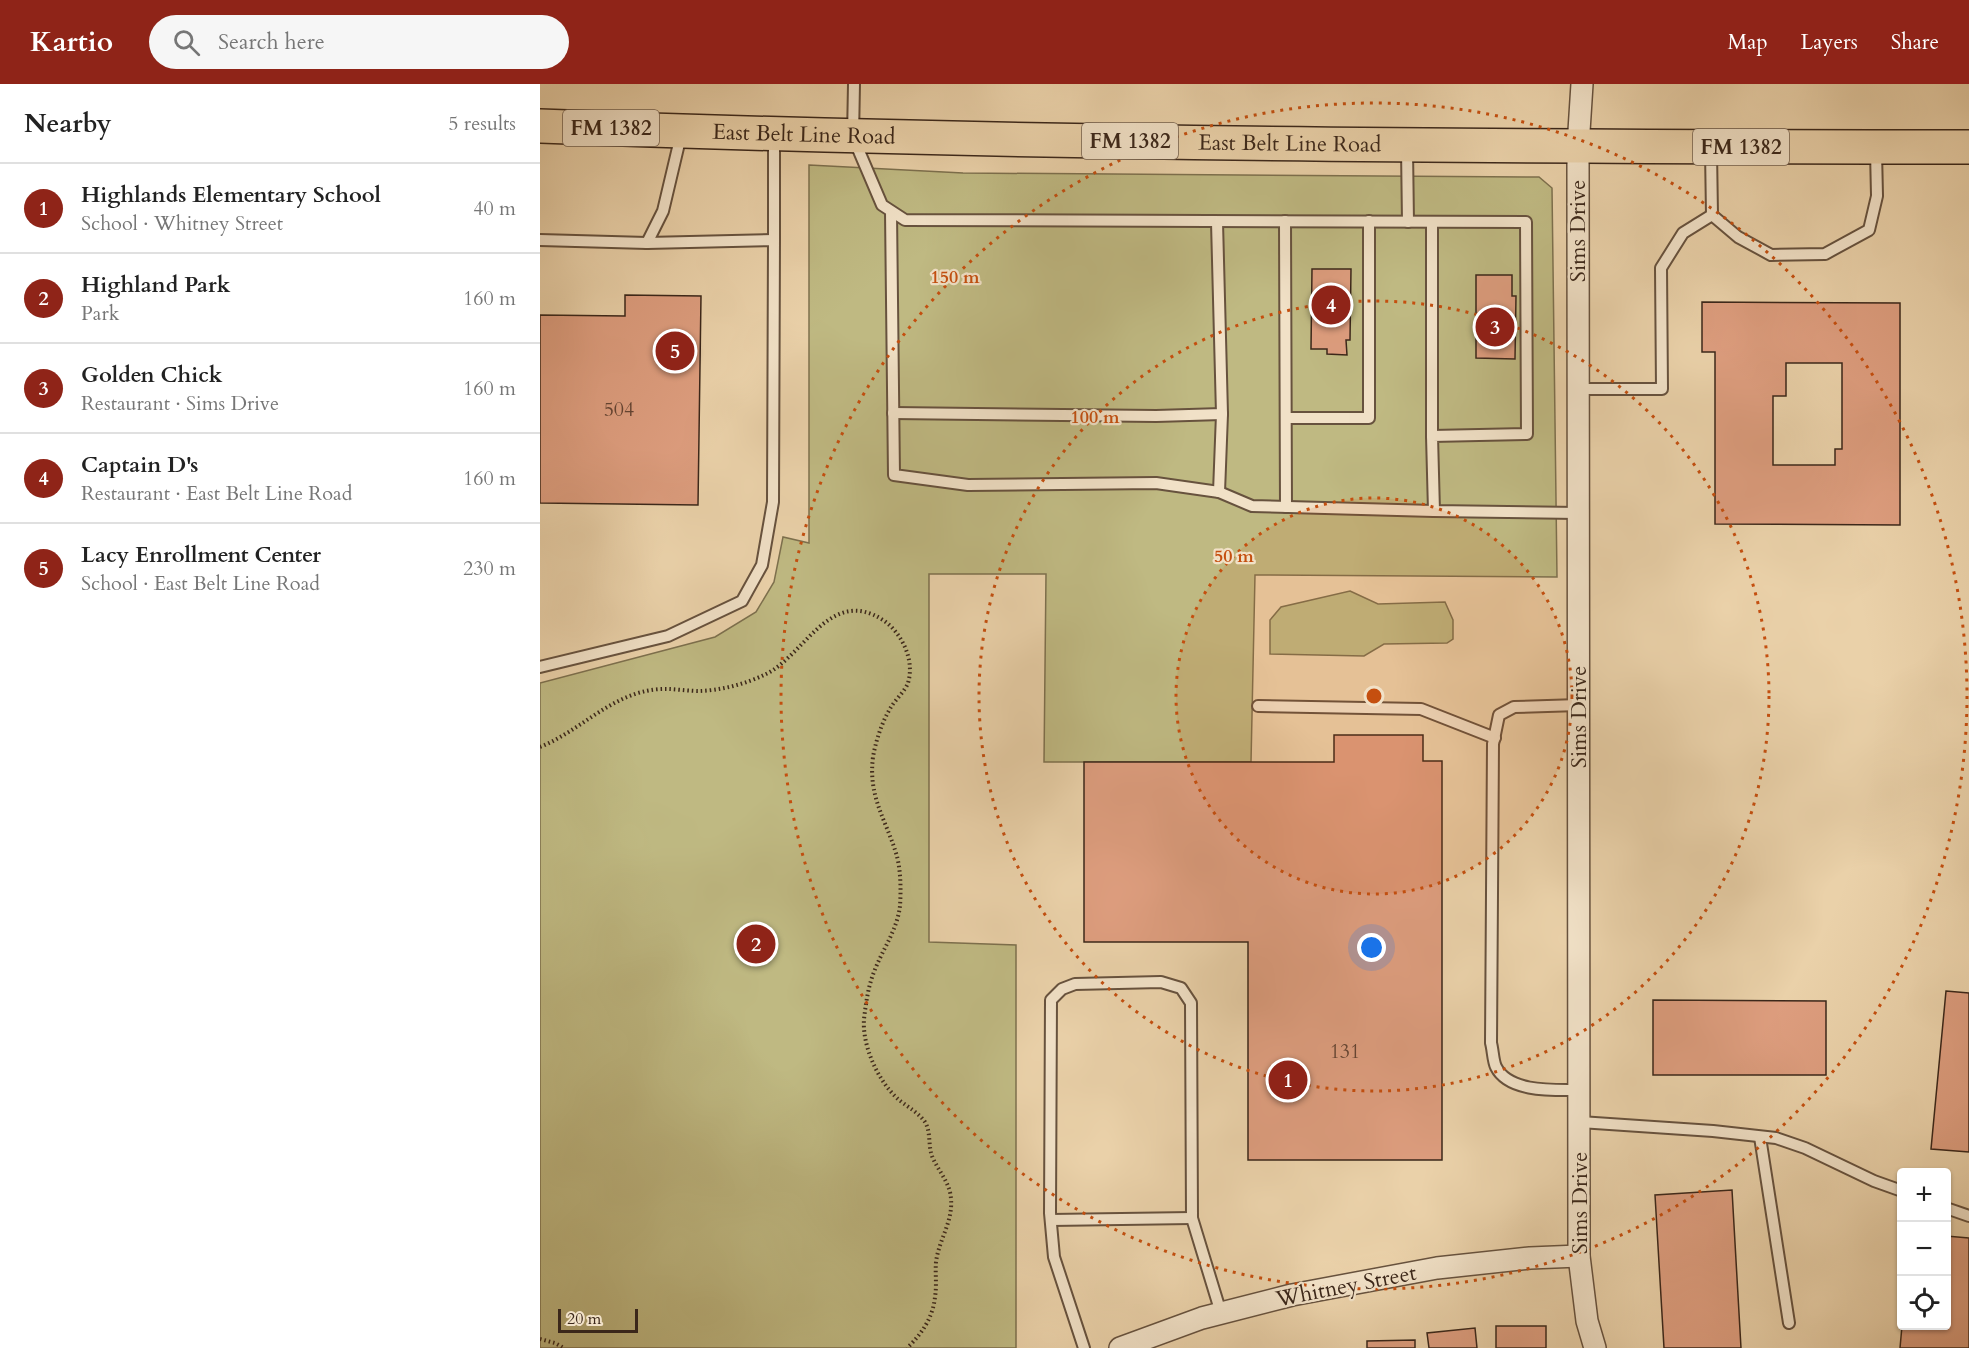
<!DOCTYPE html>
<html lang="en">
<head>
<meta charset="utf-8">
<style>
  :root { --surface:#fff; --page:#f6f6f6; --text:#222; --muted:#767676; --line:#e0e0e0; --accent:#8f2418 }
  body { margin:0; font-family:Cardo,serif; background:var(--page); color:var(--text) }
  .controls { position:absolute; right:18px; bottom:18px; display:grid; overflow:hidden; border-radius:6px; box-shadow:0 2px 4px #0004 }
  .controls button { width:54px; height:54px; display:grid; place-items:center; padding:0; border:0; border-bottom:2px solid var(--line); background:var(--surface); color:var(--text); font:30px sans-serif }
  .scale { position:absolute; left:18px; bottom:15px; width:80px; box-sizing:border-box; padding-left:6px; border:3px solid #3b271a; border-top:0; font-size:16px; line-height:21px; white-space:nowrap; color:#3b271a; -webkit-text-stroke:4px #f1e1c7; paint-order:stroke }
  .you { position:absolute; left:832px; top:864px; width:21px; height:21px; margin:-15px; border:4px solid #fff; border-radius:50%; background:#1a73e8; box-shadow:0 0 0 9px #1a73e833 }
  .badge { display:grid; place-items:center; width:39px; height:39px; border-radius:50%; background:var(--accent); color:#fff; font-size:20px; font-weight:700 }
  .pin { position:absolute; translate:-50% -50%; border:3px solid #fff; box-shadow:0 2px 6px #0006 }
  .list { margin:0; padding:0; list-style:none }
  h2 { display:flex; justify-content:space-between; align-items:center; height:78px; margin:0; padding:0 24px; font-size:26px }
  h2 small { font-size:20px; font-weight:400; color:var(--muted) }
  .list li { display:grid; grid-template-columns:39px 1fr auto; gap:18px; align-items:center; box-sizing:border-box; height:90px; padding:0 24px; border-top:2px solid var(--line) }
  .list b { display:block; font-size:22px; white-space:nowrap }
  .list p { margin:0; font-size:20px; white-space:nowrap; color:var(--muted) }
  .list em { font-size:20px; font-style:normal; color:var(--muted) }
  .icon { flex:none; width:33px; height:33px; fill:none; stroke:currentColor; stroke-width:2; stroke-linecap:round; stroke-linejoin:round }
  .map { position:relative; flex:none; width:1429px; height:1264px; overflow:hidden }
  header { display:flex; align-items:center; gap:36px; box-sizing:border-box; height:84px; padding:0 30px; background:var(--accent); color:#fff }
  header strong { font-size:28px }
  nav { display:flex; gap:33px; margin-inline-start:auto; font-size:21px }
  .search { width:420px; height:54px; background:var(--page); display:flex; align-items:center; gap:15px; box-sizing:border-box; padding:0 21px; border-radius:33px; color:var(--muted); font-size:22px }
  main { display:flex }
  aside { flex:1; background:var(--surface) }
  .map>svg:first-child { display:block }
</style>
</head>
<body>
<header>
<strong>Kartio</strong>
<div class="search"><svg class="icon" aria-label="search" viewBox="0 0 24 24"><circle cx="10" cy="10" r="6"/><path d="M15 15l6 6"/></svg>Search here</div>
<nav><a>Map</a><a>Layers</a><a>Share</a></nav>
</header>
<main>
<aside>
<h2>Nearby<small>5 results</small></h2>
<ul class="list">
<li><span class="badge">1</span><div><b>Highlands Elementary School</b><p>School · Whitney Street</p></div><em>40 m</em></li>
<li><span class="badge">2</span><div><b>Highland Park</b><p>Park</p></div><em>160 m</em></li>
<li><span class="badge">3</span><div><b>Golden Chick</b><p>Restaurant · Sims Drive</p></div><em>160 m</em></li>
<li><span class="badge">4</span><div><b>Captain D's</b><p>Restaurant · East Belt Line Road</p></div><em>160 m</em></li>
<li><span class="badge">5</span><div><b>Lacy Enrollment Center</b><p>School · East Belt Line Road</p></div><em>230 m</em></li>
</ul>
</aside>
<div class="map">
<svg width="1429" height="1264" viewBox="0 0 1429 1264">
  <rect width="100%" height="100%" fill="#ead1a9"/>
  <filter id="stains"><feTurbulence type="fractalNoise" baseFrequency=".00333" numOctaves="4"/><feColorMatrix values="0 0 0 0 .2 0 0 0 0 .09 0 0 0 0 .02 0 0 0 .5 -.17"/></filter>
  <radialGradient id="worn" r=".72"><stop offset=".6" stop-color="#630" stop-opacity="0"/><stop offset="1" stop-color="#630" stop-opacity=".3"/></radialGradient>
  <g fill="#bfb982" stroke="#7d704e" stroke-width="1.5">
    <path d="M269,81l154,8 576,4 13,11 5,389 -302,-2 -4,187h-207l2,-188h-117v368l87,3v403h-476v-665l175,-46 41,-25 18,-30 9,-45 26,6z"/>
    <path d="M810,507l28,13 67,-2 8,18v19l-6,4 -63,1 -20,12 -94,-2v-34l11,-13z"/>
  </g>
  <g fill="#dd9d7e" stroke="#3b271a" stroke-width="1.5" fill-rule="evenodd">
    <path d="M772,185h39l-1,71h-4l1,15 -20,-1v-5h-16z"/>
    <path d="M936,191h36v21h4l-1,63 -39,-1z"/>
    <path d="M85,211l76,1 -3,209 -158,-2v-188l85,1z"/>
    <path d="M1162,218l198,1v222l-185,-1v-172h-13zM1246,279h56v86h-7v16h-62v-69h13z"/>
    <path d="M794,651h89v26h19v399h-194v-218h-164v-180h250z"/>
    <path d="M1406,907l23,2v159l-38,-3z"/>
    <path d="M1113,916l173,1v74h-173z"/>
    <path d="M1192,1106l9,158h-77l-9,-153z"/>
    <path d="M1406,1152l23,2v110h-69l2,-22h44z"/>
    <rect x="956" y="1242" width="50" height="22"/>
    <path d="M935,1244l2,20h-48l-2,-15z"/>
    <path d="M875,1256v8h-48v-7z"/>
  </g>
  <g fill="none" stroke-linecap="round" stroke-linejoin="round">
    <g stroke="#67523e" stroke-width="14">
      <g id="service">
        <path d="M314,0l-1,53 29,68 23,15 621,2 1,212 -95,2 2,75 144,2"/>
        <path d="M234,53v103"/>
        <path d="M867,65l1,73"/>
        <path d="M351,128l3,263 74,10 188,-2 63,9 33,14 182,5"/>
        <path d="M1172,131l26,22 33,18 54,-1 44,-24 8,-34 -1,-45"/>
        <path d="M745,137l1,286"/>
        <path d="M892,138v214"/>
        <path d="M0,156l107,3 127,-3 -1,262 -11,63 -20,36 -74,35 -128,31"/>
        <path d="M107,159l16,-32 18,-76"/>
        <path d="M1038,305h84l-1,-121 22,-35 29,-18 -1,-64"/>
        <path d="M353,329l263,3 66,-2 -5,-192"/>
        <path d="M746,334h83v-197"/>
        <path d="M679,408l3,-78"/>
        <path d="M1039,621l-65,2 -15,8 -6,29 -2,299c2,7 2,18 5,24 13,26 59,23 84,23"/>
        <path d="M718,622l163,3 74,29"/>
        <path d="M1040,1038l133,9 63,7 29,10 69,33 28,10"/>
        <path d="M1220,1053l29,186"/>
        <path d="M1406,1124l23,8"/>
        <path d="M511,1136l141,-2"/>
        <path d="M544,1264l-30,-91 -4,-44 1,-213 11,-11 13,-5 86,-2 20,6 10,15 1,215 29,95"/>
      </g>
    </g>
    <g stroke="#67523e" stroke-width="24">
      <g id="minor">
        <path d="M1042,0l-4,63 1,1109 8,65 8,27"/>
        <path d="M580,1264l82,-30 90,-23 145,-27 93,-10 49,-2"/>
      </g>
    </g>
    <g stroke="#3b271a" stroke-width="36">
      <g id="primary">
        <path id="s1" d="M0,42c476,18 953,21 1429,21"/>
      </g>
    </g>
    <g stroke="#3b271a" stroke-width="4" stroke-dasharray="1.5 3" stroke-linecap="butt">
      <path d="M0,663c35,-14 62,-43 98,-54 24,-7 36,-3 59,-2 22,0 49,-7 69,-17 39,-19 64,-88 117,-54 19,13 32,40 25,63 -3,8 -12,16 -17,24 -9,15 -15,33 -18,50 -5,39 12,61 23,96 5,16 5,37 4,53 -3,25 -18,44 -26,66 -6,15 -8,31 -10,47 -2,27 14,62 34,80 8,7 20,13 27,23 6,10 3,23 7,34 6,15 18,26 19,43 2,23 -12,40 -15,63 -1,11 1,23 -1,35 -2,20 -13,37 -28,51"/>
      <path d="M0,1255l15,4 9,5"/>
    </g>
    <use href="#service" stroke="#f1e1c7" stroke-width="10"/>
    <use href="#minor" stroke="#f1e1c7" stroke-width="21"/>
    <use href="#primary" stroke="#ead1a9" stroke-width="33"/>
  </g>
  <circle cx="834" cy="612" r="198" fill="#c54f0f" fill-opacity=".12"/>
  <g fill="none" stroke="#c54f0f" stroke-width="3" stroke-dasharray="3 6">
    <circle cx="834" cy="612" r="198"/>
    <circle cx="834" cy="612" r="395"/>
    <circle cx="834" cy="612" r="593"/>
  </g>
  <g text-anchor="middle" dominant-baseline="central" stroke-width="4.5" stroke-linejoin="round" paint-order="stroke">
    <g font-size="20" fill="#644433">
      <text x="79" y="325">504</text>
      <text x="805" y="967">131</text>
    </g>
    <g fill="#f1e1c7" stroke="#725f4e" stroke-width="1.5">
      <rect x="23" y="26" width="96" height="36" rx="4.5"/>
      <rect x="542" y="39" width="96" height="36" rx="4.5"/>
      <rect x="1153" y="45" width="96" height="36" rx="4.5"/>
    </g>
    <g font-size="21" font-weight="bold" fill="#3b271a">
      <text x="71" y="44">FM 1382</text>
      <text x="590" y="57">FM 1382</text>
      <text x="1201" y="63">FM 1382</text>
    </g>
    <g font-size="22" fill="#3b271a" stroke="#f1e1c7">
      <text stroke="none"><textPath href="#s1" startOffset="264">East Belt Line Road</textPath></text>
      <text stroke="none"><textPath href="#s1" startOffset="750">East Belt Line Road</textPath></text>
      <text transform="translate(1038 147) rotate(-90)">Sims Drive</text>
      <text transform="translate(1039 633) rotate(-90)">Sims Drive</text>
      <text transform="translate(1040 1119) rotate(-90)">Sims Drive</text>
      <text transform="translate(806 1202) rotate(-11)">Whitney Street</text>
    </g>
  </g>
  <circle cx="834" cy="612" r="9" fill="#c54f0f" stroke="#f1e1c7" stroke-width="3"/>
  <g font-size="18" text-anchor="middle" font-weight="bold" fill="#c54f0f" stroke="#f1e1c7" stroke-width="4.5" stroke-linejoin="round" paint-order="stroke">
    <text x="415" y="199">150 m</text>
    <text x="555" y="339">100 m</text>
    <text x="694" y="478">50 m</text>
  </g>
  <rect width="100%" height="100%" filter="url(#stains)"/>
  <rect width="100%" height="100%" fill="url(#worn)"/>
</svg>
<div class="controls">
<button>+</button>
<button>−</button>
<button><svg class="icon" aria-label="locate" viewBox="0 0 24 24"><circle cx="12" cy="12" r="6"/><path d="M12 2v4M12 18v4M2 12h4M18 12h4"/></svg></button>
</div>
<div class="scale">20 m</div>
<div class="you"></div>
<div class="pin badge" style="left:748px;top:996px">1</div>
<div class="pin badge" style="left:216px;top:860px">2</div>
<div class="pin badge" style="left:955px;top:243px">3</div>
<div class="pin badge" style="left:791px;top:221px">4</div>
<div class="pin badge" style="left:135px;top:267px">5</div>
</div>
</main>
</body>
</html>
